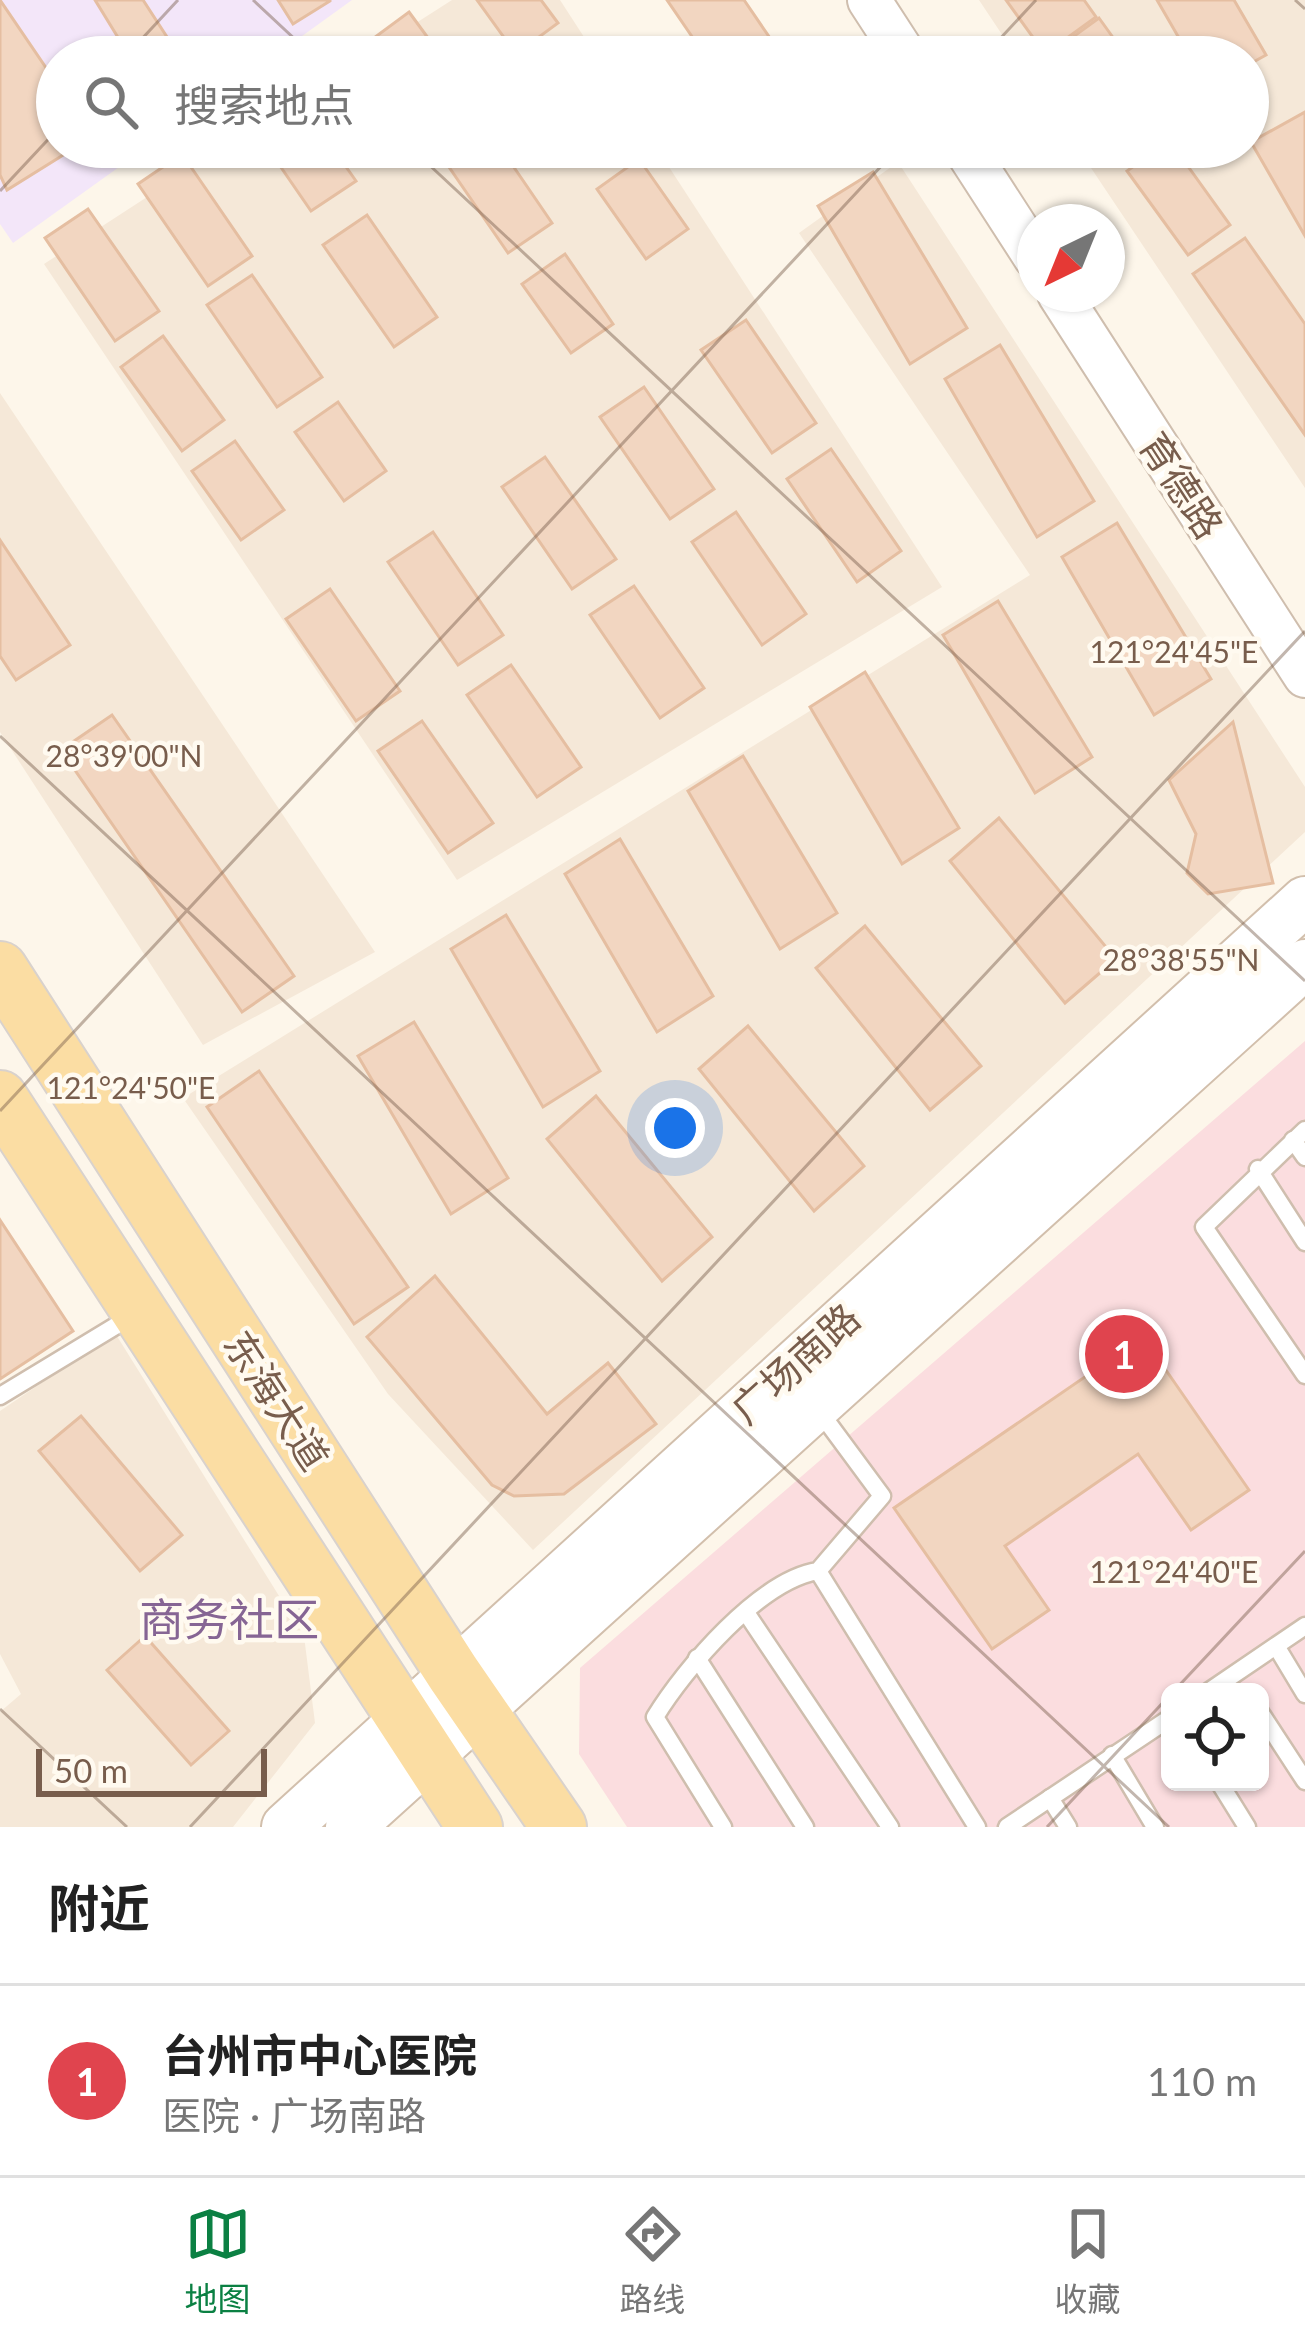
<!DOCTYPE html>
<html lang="zh">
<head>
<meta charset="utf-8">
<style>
  :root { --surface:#fff; --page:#f2f2f2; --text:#222; --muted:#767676; --line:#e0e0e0; --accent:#0b8043 }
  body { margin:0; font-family:Lato,"Noto Sans SC",sans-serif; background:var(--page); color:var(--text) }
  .controls { position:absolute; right:36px; bottom:36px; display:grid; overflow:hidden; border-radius:18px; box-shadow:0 3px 9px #0004 }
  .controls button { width:108px; height:108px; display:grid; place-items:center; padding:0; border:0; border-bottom:3px solid var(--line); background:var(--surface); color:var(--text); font:60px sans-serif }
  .compass { position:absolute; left:1017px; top:204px; width:108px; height:108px; border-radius:50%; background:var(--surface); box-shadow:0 3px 9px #0004; rotate:223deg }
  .scale { position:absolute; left:36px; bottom:30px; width:231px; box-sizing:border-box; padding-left:12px; border:6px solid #785d4c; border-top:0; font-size:33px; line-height:42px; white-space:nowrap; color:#785d4c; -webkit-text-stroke:9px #fffaf0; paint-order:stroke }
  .you { position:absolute; left:675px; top:1128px; width:42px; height:42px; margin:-30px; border:9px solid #fff; border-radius:50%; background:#1a73e8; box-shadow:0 0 0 18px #1a73e833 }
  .badge { display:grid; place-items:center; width:78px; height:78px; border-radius:50%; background:var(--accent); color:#fff; font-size:39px; font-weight:700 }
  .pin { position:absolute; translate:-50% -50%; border:6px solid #fff; box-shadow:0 3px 12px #0006 }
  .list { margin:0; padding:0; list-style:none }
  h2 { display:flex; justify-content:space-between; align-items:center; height:156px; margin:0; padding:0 48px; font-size:51px }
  h2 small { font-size:39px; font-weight:400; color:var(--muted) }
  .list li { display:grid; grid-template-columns:78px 1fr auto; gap:36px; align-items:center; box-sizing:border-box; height:192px; padding:0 48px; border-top:3px solid var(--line) }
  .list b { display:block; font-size:45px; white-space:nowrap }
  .list p { margin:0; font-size:39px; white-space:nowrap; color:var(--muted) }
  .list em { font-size:39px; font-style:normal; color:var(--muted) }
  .icon { flex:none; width:66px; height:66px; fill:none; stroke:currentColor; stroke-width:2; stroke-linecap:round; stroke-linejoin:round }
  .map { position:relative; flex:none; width:1305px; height:1827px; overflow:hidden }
  .search { position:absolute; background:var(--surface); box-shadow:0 3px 9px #0004; left:36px; right:36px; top:36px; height:132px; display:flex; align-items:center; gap:30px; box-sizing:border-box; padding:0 42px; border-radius:66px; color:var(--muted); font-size:45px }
  .sheet { height:348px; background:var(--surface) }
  nav { display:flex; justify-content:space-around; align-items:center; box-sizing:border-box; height:168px; border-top:3px solid var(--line); background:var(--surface); font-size:33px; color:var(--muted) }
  nav a { display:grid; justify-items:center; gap:6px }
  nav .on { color:var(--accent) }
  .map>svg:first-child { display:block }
</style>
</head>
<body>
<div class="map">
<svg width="1305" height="1827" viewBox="0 0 1305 1827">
  <rect width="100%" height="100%" fill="#fdf6ea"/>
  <g fill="#f5e8d8">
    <path d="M452,0h108l37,57h-234z"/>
    <path d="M979,0h326v488l-228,-341h171v-90h-231z"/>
    <path d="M224,147h432l286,440 -485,293 -413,-616z"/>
    <path d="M898,162l407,625v45l-772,718 -145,-156 -205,-296 847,-523 -231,-342z"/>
    <path d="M0,393l375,559 -172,93 -203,-313z"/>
    <path d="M115,1333l189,303 11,87 -82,104h-233v-115l21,-18 -21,-40v-243z"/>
  </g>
  <path fill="#f3e6f9" d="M0,0h352l-79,57h-216v90h90l-134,96 -13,-19z"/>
  <path fill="#fbdddf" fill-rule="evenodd" d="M1305,1041v786h-678l-48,-73 1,-86zM1170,1692h90v90h-90z"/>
  <g fill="#f2d6c1" stroke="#e5bea1" stroke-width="3">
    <path d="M0,0l57,84v63h19l-69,43 -7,-15z"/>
    <path d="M95,0h48l37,57h-50z"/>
    <path d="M278,0h52v1l-37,23z"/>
    <path d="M477,0h64l17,23 -42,31z"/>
    <path d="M667,0h77l39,57h-77z"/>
    <path d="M1006,0h78l12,17 -51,37z"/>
    <path d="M1157,0h77l32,55 -18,10v-8h-58z"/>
    <path d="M409,12l33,45h-65l-10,-14z"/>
    <path d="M1099,18l28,39h-77l-2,-2z"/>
    <path d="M1305,112v124l-54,-94z"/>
    <path d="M267,147h65l24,34 -45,30z"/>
    <path d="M443,147h57l52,76 -44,30 -70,-102z"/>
    <path d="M1160,147h14l56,78 -42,30 -61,-84z"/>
    <path d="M182,154l70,102 -44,30 -70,-102z"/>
    <path d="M639,159l49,70 -42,30 -49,-70z"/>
    <path d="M873,172l94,156 -57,36 -92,-158z"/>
    <path d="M88,209l71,102 -44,30 -70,-103z"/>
    <path d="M367,215l70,102 -43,30 -71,-102z"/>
    <path d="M1245,238l60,86v111l-112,-161z"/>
    <path d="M565,254l48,70 -42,29 -49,-69z"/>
    <path d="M252,275l70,102 -45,30 -70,-102z"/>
    <path d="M746,320l70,103 -44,30 -71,-103z"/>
    <path d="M163,336l61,84 -42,31 -61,-84z"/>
    <path d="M1000,345l94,156 -57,36 -92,-158z"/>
    <path d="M644,387l70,102 -44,30 -70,-102z"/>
    <path d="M338,402l48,69 -42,30 -49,-69z"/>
    <path d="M235,441l49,69 -43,30 -49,-69z"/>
    <path d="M831,449l70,102 -44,31 -70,-103z"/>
    <path d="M545,457l71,102 -44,30 -70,-102z"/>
    <path d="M736,512l70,102 -44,31 -70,-103z"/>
    <path d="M1117,523l94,156 -57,36 -92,-158z"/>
    <path d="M433,532l70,103 -45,30 -70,-103z"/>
    <path d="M0,540l70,105 -54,35 -16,-24z"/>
    <path d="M634,586l70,102 -44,30 -70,-103z"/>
    <path d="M330,589l70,102 -44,30 -70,-102z"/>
    <path d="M998,601l94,156 -57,36 -92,-158z"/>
    <path d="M511,665l70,102 -44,30 -70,-102z"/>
    <path d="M865,672l94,156 -57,36 -92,-157z"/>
    <path d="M112,715l182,261 -52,36 -181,-262z"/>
    <path d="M422,721l71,102 -45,30 -70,-102z"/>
    <path d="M1233,722l40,161 -65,11 -21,-21 9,-39 -27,-54z"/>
    <path d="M743,756l94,157 -57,36 -92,-158z"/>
    <path d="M999,818l117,141 -51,44 -115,-142z"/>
    <path d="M620,839l93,157 -56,36 -92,-158z"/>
    <path d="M506,915l94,156 -57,36 -92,-158z"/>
    <path d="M865,926l116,140 -51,44 -114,-142z"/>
    <path d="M414,1022l94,156 -57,36 -93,-158z"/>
    <path d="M748,1026l116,140 -50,45 -115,-142z"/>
    <path d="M259,1071l149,216 -54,37 -147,-217z"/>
    <path d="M596,1096l116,141 -50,44 -115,-142z"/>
    <path d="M0,1220l73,111 -73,48z"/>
    <path d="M435,1276l112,138 61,-51 48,61 -92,70 -50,2 -22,-11 -125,-148z"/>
    <path d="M1143,1337l106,153 -58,40 -53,-76 -133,92 44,64 -57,39 -98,-141z"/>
    <path d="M81,1416l101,119 -42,36 -101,-120z"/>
    <path d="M145,1636l84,95 -38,34 -84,-95z"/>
  </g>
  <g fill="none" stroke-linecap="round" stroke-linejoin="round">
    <g stroke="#cfbeae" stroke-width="21">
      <g id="service">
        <path d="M1305,1130l-101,97 101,148"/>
        <path d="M1293,1140l12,17"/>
        <path d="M1258,1169l47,73"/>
        <path d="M0,1396l132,-80"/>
        <path d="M818,1571l159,256"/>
        <path d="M747,1614l143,213"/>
        <path d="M1276,1646l29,48"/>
        <path d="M697,1658l108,169"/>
        <path d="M1208,1692l97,-66"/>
        <path d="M1260,1712l45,69"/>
        <path d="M1112,1755l43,72"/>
        <path d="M1219,1782l28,45"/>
        <path d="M1050,1798l18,29"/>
        <path d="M723,1827l-68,-110c30,-49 105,-137 163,-146l64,-75 -65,-88"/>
        <path d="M1007,1827l163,-109"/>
      </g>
    </g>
    <g stroke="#cfbeae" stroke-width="46">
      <g id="tertiary">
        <path d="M869,0l37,57"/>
        <path d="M964,147l71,110"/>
        <path d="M1059,294l246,382"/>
      </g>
    </g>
    <g stroke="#d2bfac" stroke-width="52">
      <g id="secondary">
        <path d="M286,1827l1019,-926"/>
        <path d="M350,1827l955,-863"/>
      </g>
    </g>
    <g stroke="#d9d2cd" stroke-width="58">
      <g id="primary">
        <path d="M0,969l453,704 106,154"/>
        <path d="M0,1098l475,729"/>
      </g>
    </g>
    <use href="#service" stroke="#fff" stroke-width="16"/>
    <use href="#tertiary" stroke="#fff" stroke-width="42"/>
    <use href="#secondary" stroke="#fff" stroke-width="48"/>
    <use href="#primary" stroke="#fbdda3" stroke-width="54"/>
  </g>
  <path fill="none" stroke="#785d4c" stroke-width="3" stroke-opacity="0.45" d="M253,0l61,57M1295,0l10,9M125,57l53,-57M983,57l53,-57M410,147l895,834M0,191l57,-61M0,736l1169,1091M0,1111l899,-964M1173,1692l132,-141M0,1709l127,118M190,1827l1115,-1196M1047,1827l123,-132"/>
  <g text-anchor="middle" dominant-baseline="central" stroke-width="9" stroke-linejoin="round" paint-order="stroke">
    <g font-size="39" fill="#785d4c" stroke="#fffaf0">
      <text transform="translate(1182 485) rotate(57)">育德路</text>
      <text transform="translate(795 1363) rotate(-42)">广场南路</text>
      <text transform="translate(277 1400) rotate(57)">东海大道</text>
    </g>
    <g font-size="45" fill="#866594" stroke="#fffaf0">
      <text x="229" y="1619">商务社区</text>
    </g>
  </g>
  <g font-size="30" text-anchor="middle" fill="#785d4c" stroke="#fffaf0" stroke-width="9" stroke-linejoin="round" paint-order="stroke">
    <text x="1174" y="663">121°24'45"E</text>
    <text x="124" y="767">28°39'00"N</text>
    <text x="1181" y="971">28°38'55"N</text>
    <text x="131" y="1099">121°24'50"E</text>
    <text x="1174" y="1583">121°24'40"E</text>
  </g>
</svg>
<div class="controls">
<button><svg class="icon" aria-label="locate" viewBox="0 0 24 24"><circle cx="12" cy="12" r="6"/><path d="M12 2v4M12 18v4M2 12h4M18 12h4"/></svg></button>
</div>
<svg class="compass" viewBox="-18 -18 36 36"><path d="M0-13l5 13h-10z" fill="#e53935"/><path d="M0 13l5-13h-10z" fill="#767676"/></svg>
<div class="scale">50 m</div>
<div class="you"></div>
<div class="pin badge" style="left:1124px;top:1354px;background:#e0444e">1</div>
<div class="search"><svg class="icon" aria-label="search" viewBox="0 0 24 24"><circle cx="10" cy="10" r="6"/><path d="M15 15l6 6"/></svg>搜索地点</div>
</div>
<section class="sheet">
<h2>附近<small></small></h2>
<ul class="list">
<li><span class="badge" style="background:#e0444e">1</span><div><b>台州市中心医院</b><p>医院 · 广场南路</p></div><em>110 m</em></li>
</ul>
</section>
<nav>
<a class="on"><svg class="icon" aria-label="map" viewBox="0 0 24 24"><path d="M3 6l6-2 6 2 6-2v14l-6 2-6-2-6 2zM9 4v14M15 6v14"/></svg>地图</a>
<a><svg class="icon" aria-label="directions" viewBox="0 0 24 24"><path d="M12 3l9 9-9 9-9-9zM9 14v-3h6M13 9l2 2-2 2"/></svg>路线</a>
<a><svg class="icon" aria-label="saved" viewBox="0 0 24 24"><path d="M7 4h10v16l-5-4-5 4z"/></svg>收藏</a>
</nav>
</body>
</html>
